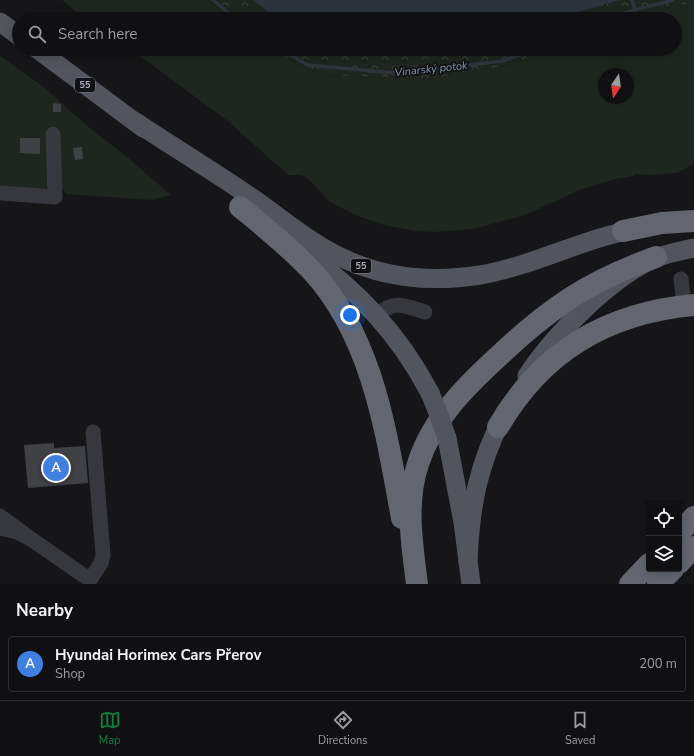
<!DOCTYPE html>
<html lang="en">
<head>
<meta charset="utf-8">
<style>
  :root { --surface:#101012; --page:#19191b; --text:#f1f3f6; --muted:#9c9d9f; --line:#303032; --accent:#0b8043 }
  body { margin:0; font-family:"Nunito Sans",sans-serif; background:var(--page); color:var(--text) }
  .controls { position:absolute; right:12px; bottom:12px; display:grid; overflow:hidden; border-radius:4px; box-shadow:0 2px 10px #0003 }
  .controls button { width:36px; height:36px; display:grid; place-items:center; padding:0; border:0; border-bottom:1px solid var(--line); background:var(--surface); color:var(--text); font:20px sans-serif }
  .compass { position:absolute; left:598px; top:68px; width:36px; height:36px; border-radius:50%; background:var(--surface); box-shadow:0 2px 10px #0003; rotate:193deg }
  .you { position:absolute; left:350px; top:315px; width:14px; height:14px; margin:-10px; border:3px solid #fff; border-radius:50%; background:#1a73e8; box-shadow:0 0 0 6px #1a73e833 }
  .badge { display:grid; place-items:center; width:26px; height:26px; border-radius:50%; background:var(--accent); color:#fff; font-size:13px; font-weight:700 }
  .pin { position:absolute; translate:-50% -50%; border:2px solid #fff; box-shadow:0 1px 4px #0006 }
  .list { margin:0; padding:0; list-style:none }
  h2 { display:flex; justify-content:space-between; align-items:center; height:52px; margin:0; padding:0 16px; font-size:17px }
  h2 small { font-size:13px; font-weight:400; color:var(--muted) }
  .list li { display:grid; grid-template-columns:26px 1fr auto; gap:12px; align-items:center; box-sizing:border-box; height:56px; margin:0 8px 8px; padding:0 8px; border:1px solid var(--line); border-radius:4px }
  .list b { display:block; font-size:15px; white-space:nowrap }
  .list p { margin:0; font-size:13px; white-space:nowrap; color:var(--muted) }
  .list em { font-size:13px; font-style:normal; color:var(--muted) }
  .icon { flex:none; width:22px; height:22px; fill:none; stroke:currentColor; stroke-width:2; stroke-linecap:round; stroke-linejoin:round }
  .map { position:relative; flex:none; width:694px; height:584px; overflow:hidden }
  .search { position:absolute; background:var(--surface); box-shadow:0 2px 10px #0003; left:12px; right:12px; top:12px; height:44px; display:flex; align-items:center; gap:10px; box-sizing:border-box; padding:0 14px; border-radius:22px; color:var(--muted); font-size:15px }
  .sheet { height:116px; background:var(--surface) }
  nav { display:flex; justify-content:space-around; align-items:center; box-sizing:border-box; height:56px; border-top:1px solid var(--line); background:var(--surface); font-size:11px; color:var(--muted) }
  nav a { display:grid; justify-items:center; gap:2px }
  nav .on { color:var(--accent) }
  .map>svg:first-child { display:block }
</style>
</head>
<body>
<div class="map">
<svg width="694" height="584" viewBox="0 0 694 584">
  <defs>
    <pattern id="forest-crowns" width="20" height="18" patternUnits="userSpaceOnUse"><rect width="20" height="18" fill="#1e261f"/><path d="M2 6a3 3 0 1 1 6 0M12 15a3 3 0 1 1 6 0" fill="none" stroke="#3c433d"/></pattern>
  </defs>
  <rect width="100%" height="100%" fill="#161618"/>
  <g fill="url(#forest-crowns)">
    <path d="M207,0h46l24,19h-45z"/>
    <path d="M620,0h74v2l-69,17h-70z"/>
    <path d="M271,49h50l50,7 27,-5h29l24,-2h92l-31,16 -81,14 -110,-4 -43,-21z"/>
  </g>
  <g fill="#1e261f" fill-rule="evenodd">
    <path d="M62,0h145l25,19h-146z"/>
    <path d="M694,2v162l-17,9 -26,2 -17,-1v2l-19,3 -33,10 -57,26 -48,13 -16,2 -27,2 -19,-1 -31,-6 -29,-10 -25,-13 -23,-24 -6,-3h-13l-59,-53 -78,-58 -22,-15h142l7,5 43,21 110,4 81,-14 31,-16h132v-30h-50zM604,74h24v24h-24z"/>
    <path d="M0,56l45,32 40,36 43,34 43,37 -19,5 -86,-6 -4,-6 -14,-1 -9,5 -39,-3z"/>
  </g>
  <g fill="#2c353c">
    <path d="M253,0h367l-65,19h-278z"/>
    <path d="M321,49h130l-24,2h-29l-27,5z"/>
  </g>
  <g fill="none" stroke-linecap="round" stroke-linejoin="round">
    <g stroke="#2c353c" stroke-width="3.5">
      <path d="M213,0l23,19"/>
      <path d="M635,10l38,-10"/>
      <path d="M602,19l33,-9 -3,-10"/>
      <path d="M280,49l28,16 86,8 109,-12 33,-12"/>
    </g>
  </g>
  <g fill="#404145">
    <path d="M53,103l8,1v8h-8z"/>
    <path d="M20,138h20v16l-20,-1z"/>
    <path d="M82,147l1,12 -8,1 -2,-12z"/>
    <path d="M54,443v5l31,-2 3,37 -60,5 -4,-43z"/>
  </g>
  <g fill="none" stroke-linecap="round" stroke-linejoin="round">
    <g stroke="#37383d" stroke-width="15">
      <path d="M0,193l55,4 -2,-63"/>
      <path d="M681,279l3,26"/>
      <path d="M377,315c18,-16 28,-9 48,-3"/>
      <path d="M0,516l31,23 -14,-7 -17,-4"/>
      <path d="M31,539l59,41 11,-17 2,-8 -10,-123"/>
    </g>
    <g stroke="#53555c" stroke-width="19">
      <path d="M0,22l19,14"/>
      <path d="M37,49l106,79"/>
      <path d="M134,121c38,25 77,49 114,74 25,17 47,36 72,51 49,30 104,38 160,29 54,-9 103,-37 157,-46"/>
      <path d="M300,249c56,40 98,83 130,144"/>
      <path d="M527,376c26,-40 85,-100 129,-118 12,-5 25,-7 38,-10"/>
      <path d="M447,438l16,84 8,62"/>
      <path d="M468,563c2,-57 10,-99 37,-150"/>
    </g>
    <g stroke="#63666e" stroke-width="22">
      <path d="M240,207c25,20 49,40 71,63 62,67 75,162 91,248"/>
      <path d="M623,231l39,-8 32,-2"/>
      <path d="M498,427c44,-76 109,-114 196,-122"/>
      <path d="M679,533l15,-16"/>
      <path d="M679,563l15,-16"/>
      <path d="M417,584c-5,-40 -12,-81 1,-120 14,-45 49,-79 83,-110 21,-20 44,-39 68,-55 27,-18 57,-31 87,-42"/>
      <path d="M630,584l19,-20"/>
      <path d="M658,584l15,-15"/>
    </g>
    <path stroke="#53555c" stroke-width="19" d="M430,393l9,22 8,23"/>
  </g>
  <g text-anchor="middle" dominant-baseline="central" stroke-width="3.5" stroke-linejoin="round" paint-order="stroke">
    <g fill="#111113" stroke="#7b7e86" stroke-width="1">
      <rect x="75" y="78" width="20" height="14" rx="3"/>
      <rect x="351" y="259" width="20" height="14" rx="3"/>
    </g>
    <g font-size="9" font-weight="bold" fill="#a8adb8">
      <text x="85" y="85">55</text>
      <text x="361" y="266">55</text>
    </g>
    <g font-size="11" font-style="italic" fill="#7f9bb3" stroke="#111113">
      <text transform="translate(431 69) rotate(-6)">Vinarský potok</text>
    </g>
  </g>
</svg>
<div class="controls">
<button><svg class="icon" aria-label="locate" viewBox="0 0 24 24"><circle cx="12" cy="12" r="6"/><path d="M12 2v4M12 18v4M2 12h4M18 12h4"/></svg></button>
<button><svg class="icon" aria-label="layers" viewBox="0 0 24 24"><path d="M12 4l9 5-9 5-9-5zM3 14l9 5 9-5"/></svg></button>
</div>
<svg class="compass" viewBox="-18 -18 36 36"><path d="M0-13l5 13h-10z" fill="#e53935"/><path d="M0 13l5-13h-10z" fill="#9c9d9f"/></svg>
<div class="you"></div>
<div class="pin badge" style="left:56px;top:468px;background:#3f7fe0">A</div>
<div class="search"><svg class="icon" aria-label="search" viewBox="0 0 24 24"><circle cx="10" cy="10" r="6"/><path d="M15 15l6 6"/></svg>Search here</div>
</div>
<section class="sheet">
<h2>Nearby<small></small></h2>
<ul class="list">
<li><span class="badge" style="background:#3f7fe0">A</span><div><b>Hyundai Horimex Cars Přerov</b><p>Shop</p></div><em>200 m</em></li>
</ul>
</section>
<nav>
<a class="on"><svg class="icon" aria-label="map" viewBox="0 0 24 24"><path d="M3 6l6-2 6 2 6-2v14l-6 2-6-2-6 2zM9 4v14M15 6v14"/></svg>Map</a>
<a><svg class="icon" aria-label="directions" viewBox="0 0 24 24"><path d="M12 3l9 9-9 9-9-9zM9 14v-3h6M13 9l2 2-2 2"/></svg>Directions</a>
<a><svg class="icon" aria-label="saved" viewBox="0 0 24 24"><path d="M7 4h10v16l-5-4-5 4z"/></svg>Saved</a>
</nav>
</body>
</html>
